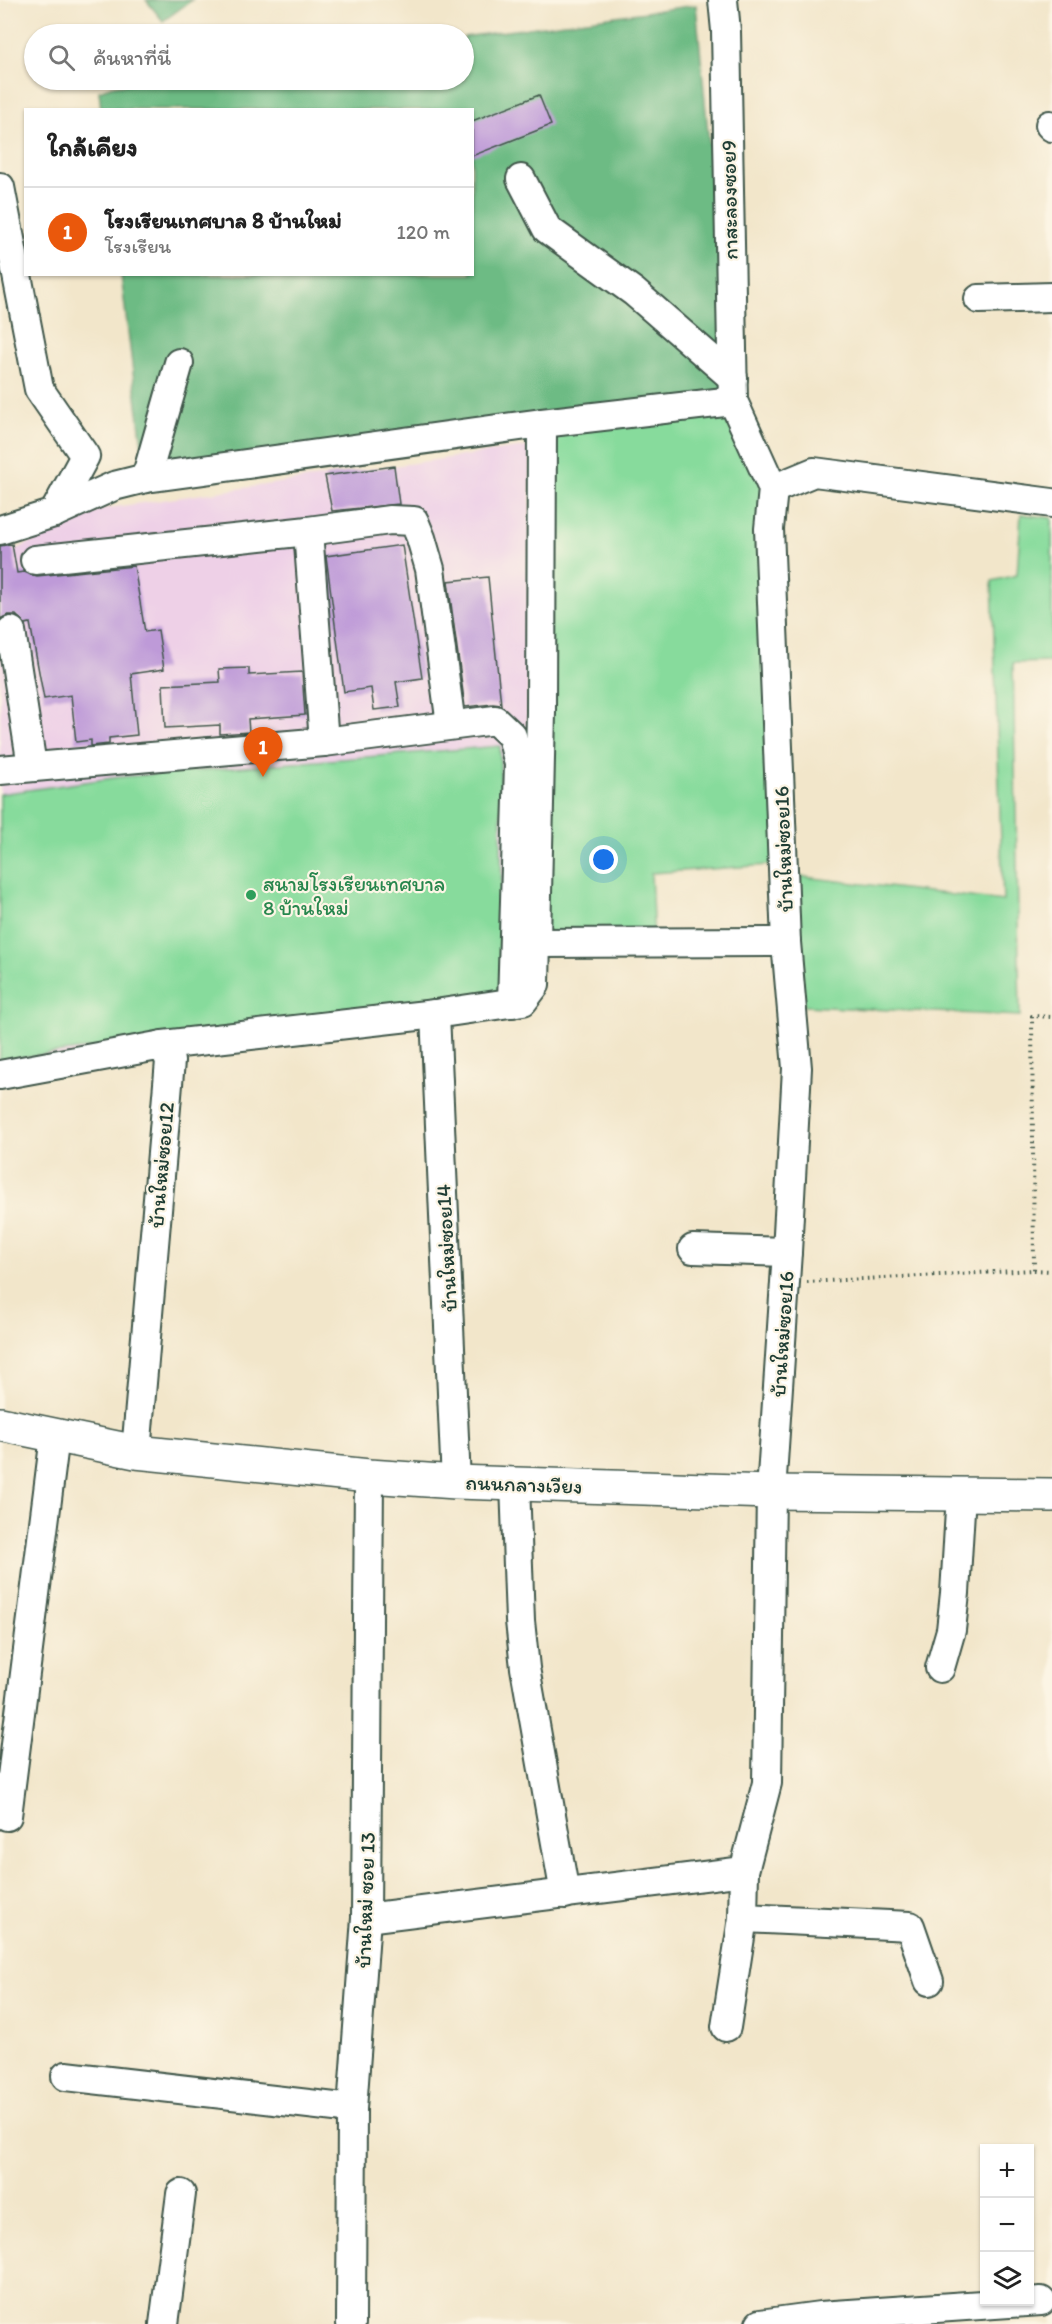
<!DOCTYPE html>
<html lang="th">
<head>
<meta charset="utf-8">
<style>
  :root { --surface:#fff; --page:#f6f6f6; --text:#222; --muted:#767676; --line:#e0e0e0; --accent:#ea580c }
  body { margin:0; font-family:Itim,"Playpen Sans Thai",sans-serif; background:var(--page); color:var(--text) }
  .controls { position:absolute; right:18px; bottom:18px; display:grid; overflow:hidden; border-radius:0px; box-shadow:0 2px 4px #0004 }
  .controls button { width:54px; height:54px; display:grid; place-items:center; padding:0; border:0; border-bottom:2px solid var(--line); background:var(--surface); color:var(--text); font:30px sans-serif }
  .you { position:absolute; left:604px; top:860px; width:21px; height:21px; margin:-15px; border:4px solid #fff; border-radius:50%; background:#1a73e8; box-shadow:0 0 0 9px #1a73e833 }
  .badge { display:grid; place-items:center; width:39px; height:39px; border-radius:50%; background:var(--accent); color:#fff; font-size:20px; font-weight:700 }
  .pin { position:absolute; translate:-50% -50px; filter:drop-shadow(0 2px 3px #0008) }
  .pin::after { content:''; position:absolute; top:32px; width:21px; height:18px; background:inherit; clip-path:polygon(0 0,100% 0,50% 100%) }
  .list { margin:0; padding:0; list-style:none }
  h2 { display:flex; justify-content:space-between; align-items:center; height:78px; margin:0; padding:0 24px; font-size:26px }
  h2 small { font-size:20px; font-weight:400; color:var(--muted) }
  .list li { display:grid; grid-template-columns:39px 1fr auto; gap:18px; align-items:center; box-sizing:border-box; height:90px; padding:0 24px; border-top:2px solid var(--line) }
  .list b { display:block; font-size:22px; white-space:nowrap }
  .list p { margin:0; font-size:20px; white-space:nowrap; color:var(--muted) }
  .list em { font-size:20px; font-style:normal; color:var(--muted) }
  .icon { flex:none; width:33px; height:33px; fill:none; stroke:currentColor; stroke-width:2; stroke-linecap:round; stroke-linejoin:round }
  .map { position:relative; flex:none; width:1052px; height:2324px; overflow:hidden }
  .search { position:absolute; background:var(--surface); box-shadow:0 2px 4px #0004; left:24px; top:24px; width:450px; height:66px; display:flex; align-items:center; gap:15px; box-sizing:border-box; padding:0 21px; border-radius:33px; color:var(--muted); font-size:22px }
  .panel { position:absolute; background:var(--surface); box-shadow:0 2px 4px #0004; left:24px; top:108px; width:450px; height:168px; border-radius:0px }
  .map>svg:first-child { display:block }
</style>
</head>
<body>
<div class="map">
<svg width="1052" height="2324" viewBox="0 0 1052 2324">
  <rect width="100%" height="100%" fill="#fcf5e5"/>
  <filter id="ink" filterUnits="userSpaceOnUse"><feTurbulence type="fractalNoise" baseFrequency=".0167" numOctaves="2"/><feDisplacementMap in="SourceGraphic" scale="12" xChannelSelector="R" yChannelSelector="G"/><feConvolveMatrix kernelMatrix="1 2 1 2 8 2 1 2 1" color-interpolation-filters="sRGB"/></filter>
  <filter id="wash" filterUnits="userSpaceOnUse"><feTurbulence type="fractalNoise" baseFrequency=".008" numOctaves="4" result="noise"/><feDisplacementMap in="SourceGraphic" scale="24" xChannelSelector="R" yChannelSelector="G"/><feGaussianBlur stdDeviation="1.35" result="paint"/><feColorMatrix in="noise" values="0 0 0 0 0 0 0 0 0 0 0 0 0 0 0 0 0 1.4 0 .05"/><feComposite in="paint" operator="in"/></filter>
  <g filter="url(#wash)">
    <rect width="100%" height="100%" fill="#f2e6ca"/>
    <path fill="#eed0e7" d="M531,446l-8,555 -523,74v-522l17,-4 84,-40z"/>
    <g fill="#87db9c" stroke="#538c68" stroke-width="1.5">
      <path d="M733,401l40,88 10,375 -132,9 3,70h-118l6,-520z"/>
      <path d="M1021,514l31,4v144l-39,1 7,353 -216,-10 -7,-130 206,25 -11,-320 25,-6z"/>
      <path d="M500,746l3,250 -503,64v-266l120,-17z"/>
    </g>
    <g fill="#6dbb84" stroke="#467c5c" stroke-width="1.5">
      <path d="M146,0h46l-29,21z"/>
      <path d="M696,5l37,396 -587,77 -25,-203 351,-1v-164l-371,-1 -2,-18 14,-5 48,-6h303v-43z"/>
    </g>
    <g id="blocks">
      <g fill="#be9ad8">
        <path d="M539,95l12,30 -79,31v-35z"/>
        <path d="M394,466l5,38 -67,7 -7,-35z"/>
        <path d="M12,544l5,29 7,-1 13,4 97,-10 11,66 13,-2 6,39 -33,5 6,61 -28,3v6l-18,2v-6l-15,2 -5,-47 -27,4 -14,-76 -5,1 -9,-9h-8l-8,4v-73z"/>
        <path d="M402,545l20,133 -26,4 4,25 -26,3 -3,-22 -27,4 -18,-136z"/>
        <path d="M488,577l13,128 -8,-1 -28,3 -17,-126z"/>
        <path d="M249,668v7l53,-3 3,43 -57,4 1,13 -29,2v-9l-55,3 -2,-43 57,-3 -1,-13z"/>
      </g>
    </g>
  </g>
  <g filter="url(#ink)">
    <use href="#blocks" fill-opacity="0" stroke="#3f564a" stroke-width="1.5"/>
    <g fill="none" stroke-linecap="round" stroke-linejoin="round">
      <g stroke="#3f564a" stroke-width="32">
        <g id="minor">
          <path d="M723,0l3,31 7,370 40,88"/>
          <path d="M1050,125l2,2"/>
          <path d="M521,179l26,50 87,63 99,86"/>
          <path d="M0,187l39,202 46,67 -31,57"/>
          <path d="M979,299l73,-2"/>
          <path d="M146,478l33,-115"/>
          <path d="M0,530l54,-17 60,-27 32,-8 396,-55 191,-22"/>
          <path d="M35,560l273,-29"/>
          <path d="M11,631l21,135"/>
          <path d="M324,742l-16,-211 82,-11 24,1 7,17 9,31 21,156"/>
          <path d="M0,770l324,-28 171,-22 17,16 7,28 -7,239"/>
          <path d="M536,943l250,-1"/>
          <path d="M435,1014l21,468"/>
          <path d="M163,1045l272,-31 88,-13 12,-16 6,-273 1,-289"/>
          <path d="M0,1075l163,-30 7,16 -34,391"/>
          <path d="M693,1249l94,3"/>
          <path d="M515,1484l5,137 5,47 40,226"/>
          <path d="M940,1668l11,-38 4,-37 6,-99"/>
          <path d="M7,1816l48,-380"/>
          <path d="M366,1918l378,-47 23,-88 4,-291 16,-240 10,-184 -11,-126 -17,-413 4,-40 41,-17 238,31"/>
          <path d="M743,1918l167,8 19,55"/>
          <path d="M726,2027l17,-109 1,-47"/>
          <path d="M66,2076l286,33"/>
          <path d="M164,2324l17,-130"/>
          <path d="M351,2324l1,-215 14,-191 3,-442"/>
          <path d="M760,2324l60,-8 221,-15"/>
        </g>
      </g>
      <g stroke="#3f564a" stroke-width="36">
        <path id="major" d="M0,1424l136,28 233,24 87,6 315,10 281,3"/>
      </g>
      <g stroke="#3f564a" stroke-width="4" stroke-dasharray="1.5 4.5" stroke-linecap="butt">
        <path d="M1034,1270l18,1"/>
        <path d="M807,1282l227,-12 -2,-254 20,1"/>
      </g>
      <use href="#minor" stroke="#fff" stroke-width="28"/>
      <use href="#major" stroke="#fff" stroke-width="33"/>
    </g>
  </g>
  <circle fill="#2e9e5b" stroke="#fcf5e5" stroke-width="2" cx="251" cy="895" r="6"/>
  <g text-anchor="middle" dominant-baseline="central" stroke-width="4.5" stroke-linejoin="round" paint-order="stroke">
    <g font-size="21" fill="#1f3d34" stroke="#fcf5e5">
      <text transform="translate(729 200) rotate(-91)">กาสะลองซอย9</text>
      <text transform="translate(783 849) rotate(-92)">บ้านใหม่ซอย16</text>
      <text transform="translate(161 1165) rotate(-85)">บ้านใหม่ซอย12</text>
      <text transform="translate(446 1248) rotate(-93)">บ้านใหม่ซอย14</text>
      <text transform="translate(782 1334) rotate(-86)">บ้านใหม่ซอย16</text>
      <text transform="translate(524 1484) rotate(2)">ถนนกลางเวียง</text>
      <text transform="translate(365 1900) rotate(-88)">บ้านใหม่ ซอย 13</text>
    </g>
    <g font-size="21" fill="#27864d" stroke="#fcf5e5" text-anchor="start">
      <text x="263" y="883">สนามโรงเรียนเทศบาล<tspan x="263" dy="24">8 บ้านใหม่</tspan></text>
    </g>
  </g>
</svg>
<div class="controls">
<button>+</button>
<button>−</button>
<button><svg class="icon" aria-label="layers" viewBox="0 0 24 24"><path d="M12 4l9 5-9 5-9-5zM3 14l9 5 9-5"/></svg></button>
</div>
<div class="you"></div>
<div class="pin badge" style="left:263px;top:777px">1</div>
<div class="search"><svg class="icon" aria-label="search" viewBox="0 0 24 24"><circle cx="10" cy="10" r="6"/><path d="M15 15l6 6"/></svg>ค้นหาที่นี่</div>
<section class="panel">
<h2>ใกล้เคียง<small></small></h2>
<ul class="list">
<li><span class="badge">1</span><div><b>โรงเรียนเทศบาล 8 บ้านใหม่</b><p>โรงเรียน</p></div><em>120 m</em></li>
</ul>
</section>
</div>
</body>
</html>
